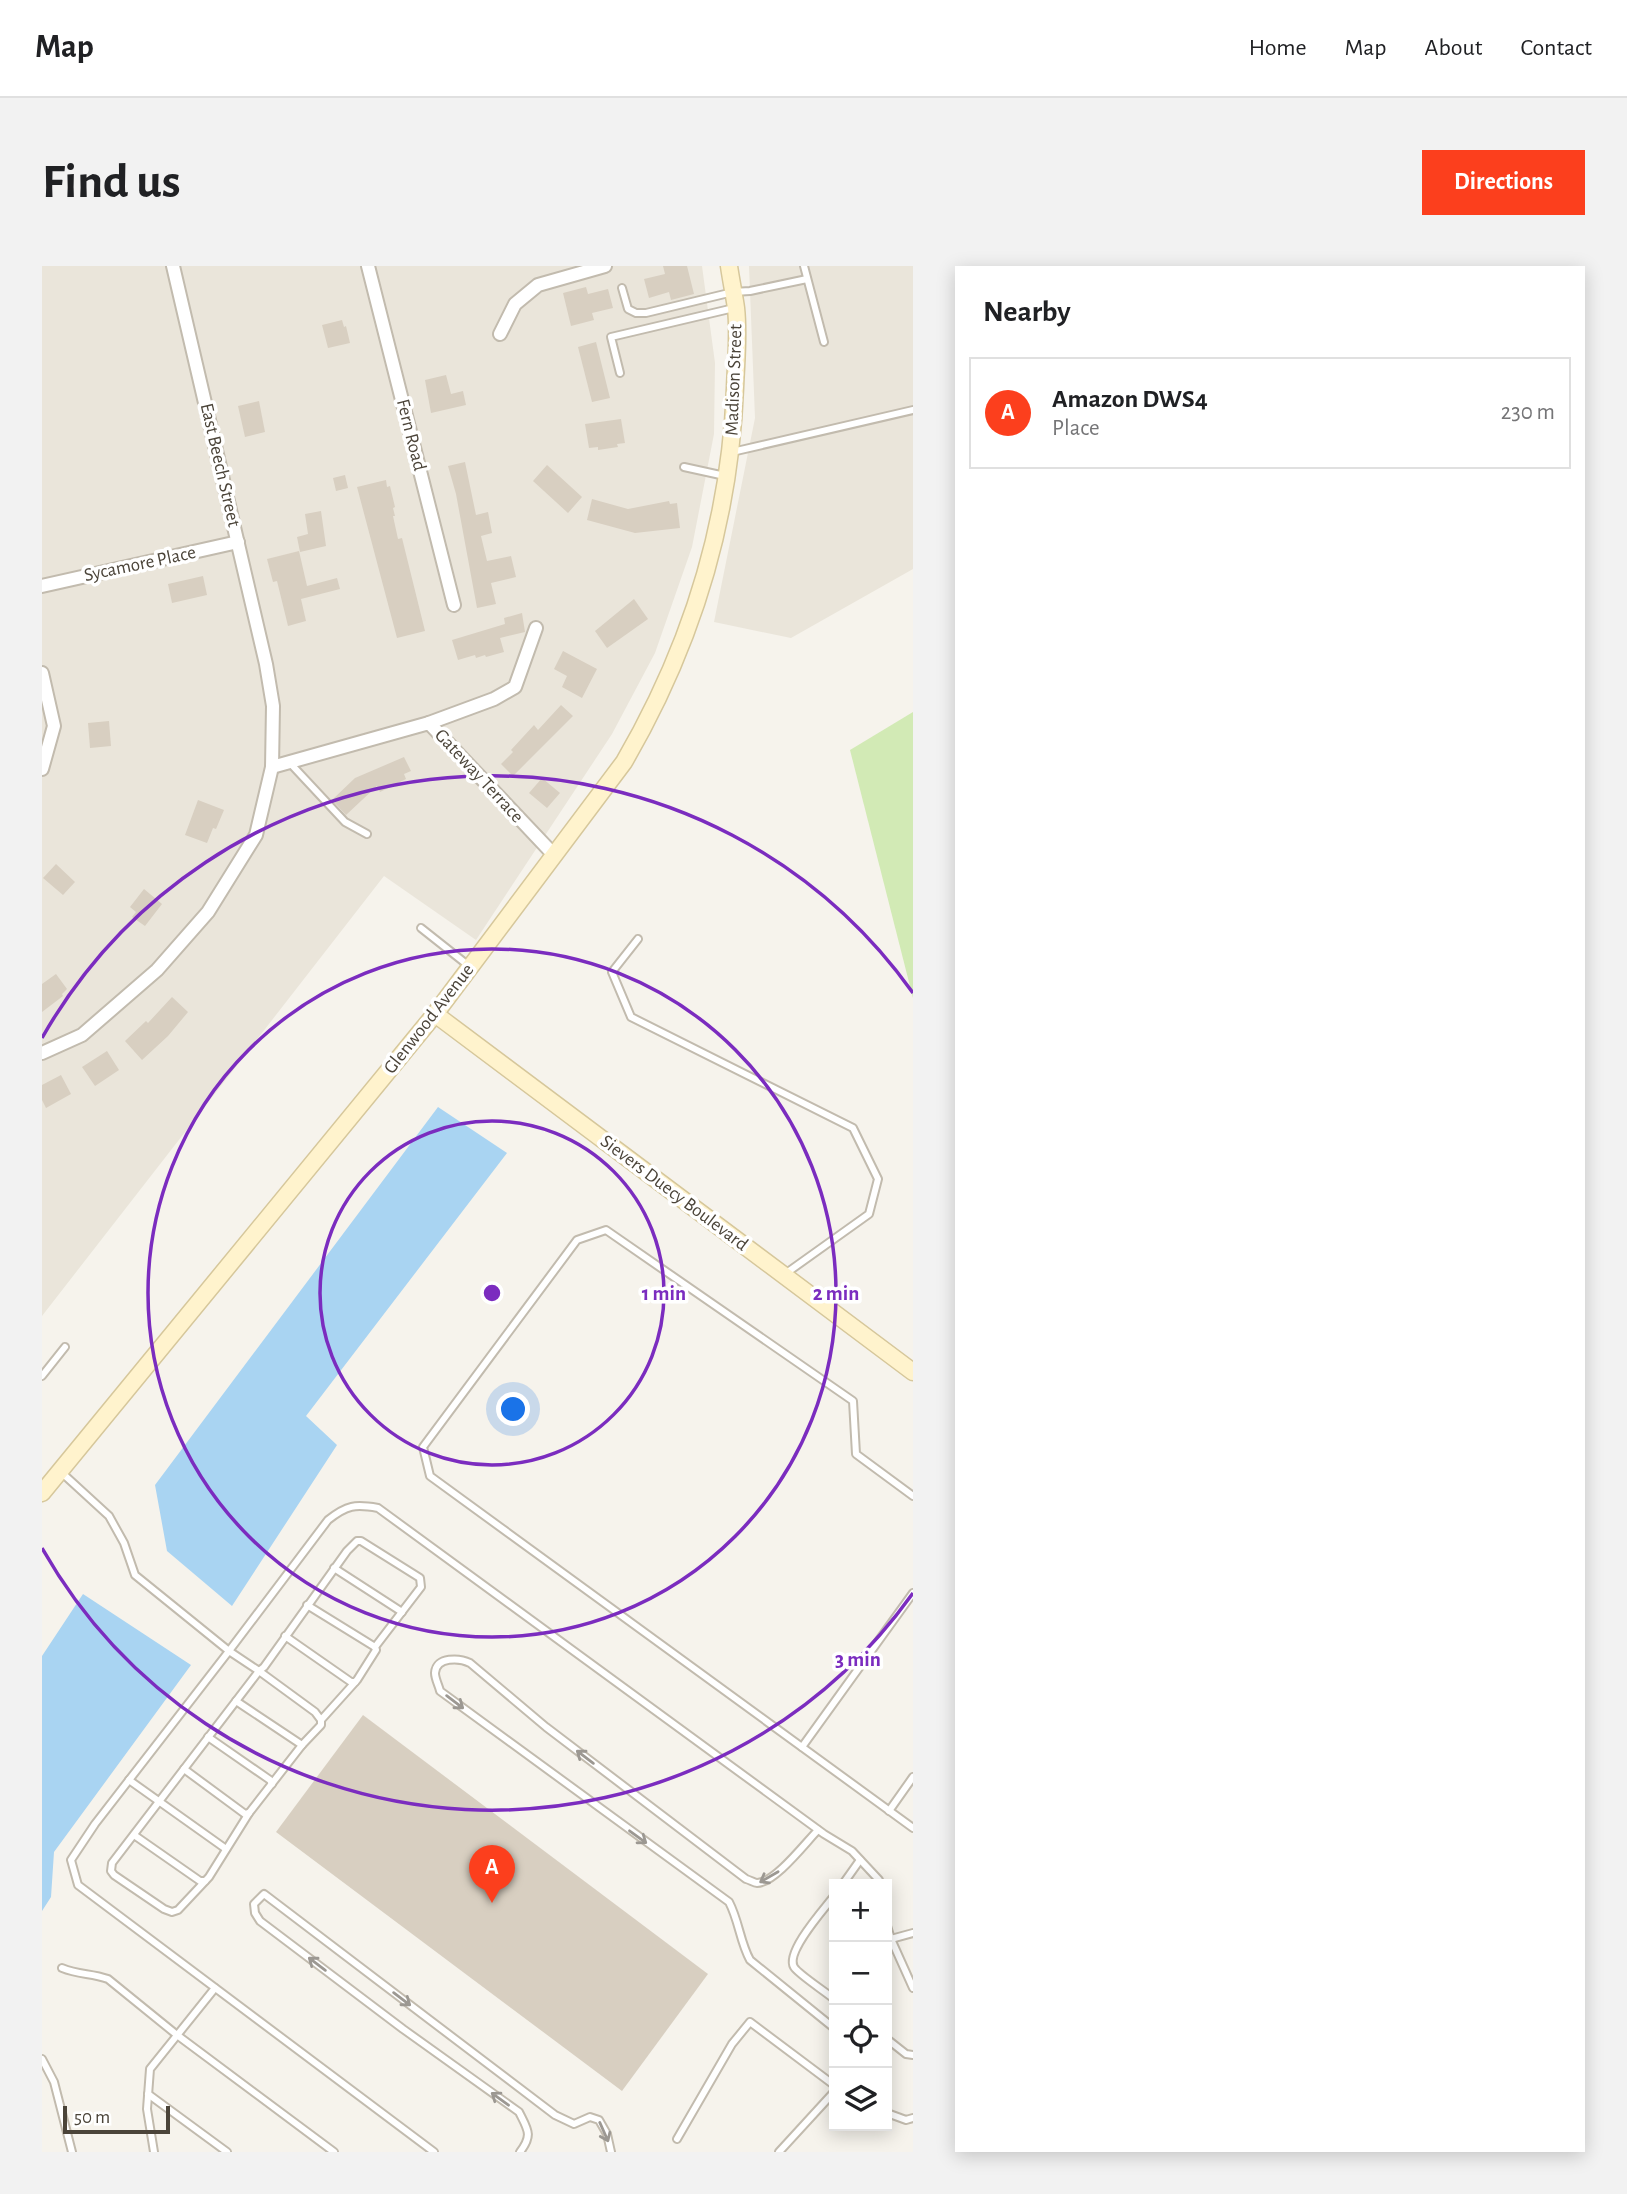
<!DOCTYPE html>
<html lang="en">
<head>
<meta charset="utf-8">
<style>
  :root { --surface:#fff; --page:#f2f2f2; --text:#202124; --muted:#757577; --line:#e0e0e0; --accent:#fc3f1d }
  body { margin:0; font-family:"Alegreya Sans",sans-serif; background:var(--page); color:var(--text) }
  .controls { position:absolute; right:21px; bottom:21px; display:grid; overflow:hidden; border-radius:0px; box-shadow:0 4px 18px #0003 }
  .controls button { width:63px; height:63px; display:grid; place-items:center; padding:0; border:0; border-bottom:2px solid var(--line); background:var(--surface); color:var(--text); font:35px sans-serif }
  .scale { position:absolute; left:21px; bottom:18px; width:107px; box-sizing:border-box; padding-left:7px; border:4px solid #4b4439; border-top:0; font-size:19px; line-height:24px; white-space:nowrap; color:#4b4439; -webkit-text-stroke:5px #fff; paint-order:stroke }
  .you { position:absolute; left:472px; top:1144px; width:24px; height:24px; margin:-18px; border:5px solid #fff; border-radius:50%; background:#1a73e8; box-shadow:0 0 0 10px #1a73e833 }
  .badge { display:grid; place-items:center; width:46px; height:46px; border-radius:50%; background:var(--accent); color:#fff; font-size:23px; font-weight:700 }
  .pin { position:absolute; translate:-50% -58px; filter:drop-shadow(0 2px 4px #0008) }
  .pin::after { content:''; position:absolute; top:37px; width:24px; height:21px; background:inherit; clip-path:polygon(0 0,100% 0,50% 100%) }
  .list { margin:0; padding:0; list-style:none }
  h2 { display:flex; justify-content:space-between; align-items:center; height:91px; margin:0; padding:0 28px; font-size:30px }
  h2 small { font-size:23px; font-weight:400; color:var(--muted) }
  .list li { display:grid; grid-template-columns:46px 1fr auto; gap:21px; align-items:center; box-sizing:border-box; height:112px; margin:0 14px 14px; padding:0 14px; border:2px solid var(--line); border-radius:0px }
  .list b { display:block; font-size:26px; white-space:nowrap }
  .list p { margin:0; font-size:23px; white-space:nowrap; color:var(--muted) }
  .list em { font-size:23px; font-style:normal; color:var(--muted) }
  .icon { flex:none; width:38px; height:38px; fill:none; stroke:currentColor; stroke-width:2; stroke-linecap:round; stroke-linejoin:round }
  .map { position:relative; flex:none; width:871px; height:1886px; overflow:hidden; border-radius:0px }
  header { display:flex; align-items:center; gap:42px; box-sizing:border-box; height:98px; padding:0 35px; background:var(--surface); border-bottom:2px solid var(--line) }
  header strong { font-size:33px }
  nav { display:flex; gap:38px; margin-inline-start:auto; font-size:24px }
  .intro { display:flex; align-items:center; justify-content:space-between; box-sizing:border-box; height:168px; padding:0 42px }
  h1 { margin:0; font-size:49px }
  .button { padding:18px 32px; border-radius:0px; background:var(--accent); color:#fff; font-size:24px; font-weight:700 }
  main { display:flex; gap:42px; padding:0 42px }
  aside { flex:1; background:var(--surface); border-radius:0px; box-shadow:0 4px 18px #0003 }
  .map>svg:first-child { display:block }
</style>
</head>
<body>
<header>
<strong>Map</strong>
<nav><a>Home</a><a>Map</a><a>About</a><a>Contact</a></nav>
</header>
<div class="intro"><h1>Find us</h1><a class="button">Directions</a></div>
<main>
<div class="map">
<svg width="871" height="1886" viewBox="0 0 871 1886">
  <rect width="100%" height="100%" fill="#f6f3ec"/>
  <g fill="#eae5da">
    <path d="M0,0h660l13,97 -1,71 -22,113 -37,106 -43,81 -136,206 -92,-64 -342,440z"/>
    <path d="M707,0h164v303l-122,69 -77,-16 41,-204z"/>
  </g>
  <path fill="#d2eab5" d="M871,446v286l-63,-248z"/>
  <g fill="#a9d4f2">
    <path d="M396,841l69,46 -201,263 31,29 -105,161 -65,-55 -12,-66z"/>
    <path d="M41,1328l108,71 -137,187 -3,45 -9,14v-255z"/>
  </g>
  <g fill="#d8cfc1">
    <path d="M621,0h24l7,28 -23,6 -2,-8 -20,6 -5,-19 21,-5z"/>
    <path d="M544,21l2,7 20,-5 5,19 -21,5 2,7 -23,6 -8,-33z"/>
    <path d="M300,54l2,7 2,-1 4,17 -22,5 -6,-23z"/>
    <path d="M554,76l14,56 -18,4 -14,-55z"/>
    <path d="M404,109l5,19 12,-3 3,14 -35,8 -6,-33z"/>
    <path d="M217,135l6,31 -20,5 -7,-31z"/>
    <path d="M579,153l4,24 -8,1 1,3 -20,3v-3l-9,1 -4,-24z"/>
    <path d="M423,196l11,53 12,-3 4,21 -11,3 6,25 24,-5 5,21 -25,6 5,21 -19,4 -21,-114 -8,-28z"/>
    <path d="M505,199l35,32 -14,16 -35,-32z"/>
    <path d="M303,209l3,13 -12,3 -3,-13z"/>
    <path d="M344,214l1,7 3,-1 5,21 -2,1 2,8h-2l5,23 4,-1 23,93 -28,7 -40,-151z"/>
    <path d="M550,233l36,10 41,-8 1,3 7,-1 3,25 -45,5 -48,-13z"/>
    <path d="M279,245l5,35 -26,6 -3,-15 11,-3 -3,-20z"/>
    <path d="M257,285l8,35 30,-8 3,11 -39,10 5,22 -18,5 -11,-45 -4,1 -6,-23z"/>
    <path d="M161,310l4,19 -35,8 -4,-19z"/>
    <path d="M592,333l14,20 -41,29 -12,-17z"/>
    <path d="M480,347l3,19 -25,6 4,14 -18,5 -1,-2 -9,3 -1,-3 -17,5 -6,-20 53,-16 -1,-6z"/>
    <path d="M521,385l34,18 -15,29 -20,-11 5,-11 -13,-7z"/>
    <path d="M519,439l12,11 -60,60 -12,-12 12,-12 -2,-2 23,-25 4,5z"/>
    <path d="M67,455l2,25 -21,2 -2,-25z"/>
    <path d="M362,491l7,14 -7,3 2,5 -26,13 -3,-6 -31,29 -14,-15 23,-22z"/>
    <path d="M500,512l18,15 -13,15 -18,-15z"/>
    <path d="M156,534l26,10 -8,19 -3,-1 -6,15 -22,-8z"/>
    <path d="M14,598l19,18 -12,13 -20,-17z"/>
    <path d="M102,623l18,15 -17,22 -13,-9 4,-5 -6,-5z"/>
    <path d="M14,708l11,15 -5,5 1,2 -21,16v-28z"/>
    <path d="M130,731l16,15 -20,24 -26,24 -17,-19 21,-20 2,2z"/>
    <path d="M65,785l12,19 -24,16 -13,-19z"/>
    <path d="M19,809l10,19 -25,14 -4,-8v-15z"/>
    <path d="M321,1449l345,259 -86,117 -346,-259z"/>
  </g>
  <g fill="none" stroke-linecap="round" stroke-linejoin="round">
    <g stroke="#c2bbae" stroke-width="10">
      <g id="lane">
        <path d="M762,0l20,76"/>
        <path d="M580,22l6,21 8,4h10l87,-21 17,-1 57,-12"/>
        <path d="M578,107l-9,-36 123,-29"/>
        <path d="M690,186l181,-42"/>
        <path d="M642,201l41,9"/>
        <path d="M247,496l56,60 22,12"/>
        <path d="M379,662l48,38"/>
        <path d="M596,673l-26,33 19,45 222,111 25,51 -9,35 -84,60"/>
        <path d="M0,1110l23,-29"/>
        <path d="M19,1206l48,44 15,27 11,32 94,76 99,-131c19,-15 27,-16 50,-12l446,326 28,17 27,29v4"/>
        <path d="M871,1230l-57,-42 -3,-53 -247,-171 -29,10 -154,207 7,29 483,352"/>
        <path d="M292,1302l68,44"/>
        <path d="M265,1339l68,42"/>
        <path d="M243,1370l66,46h4"/>
        <path d="M194,1435l66,44"/>
        <path d="M279,1454l-6,-8 -56,-41 -147,192 -1,8 3,4 50,34 8,3 6,-2 31,-33 40,-64 53,-68 19,-20v-5l36,-40 19,-30 -1,-3 46,-60 -1,-9 -59,-37h-4l-10,10 -83,116 -5,4 -30,-20 -134,173 -24,36 7,25 356,267"/>
        <path d="M166,1471l62,43 2,4"/>
        <path d="M760,1481l111,-154"/>
        <path d="M142,1503l61,45 4,-1"/>
        <path d="M87,1514l97,69"/>
        <path d="M847,1545l24,-34"/>
        <path d="M776,1564c-12,12 -43,53 -61,53 -3,0 -7,-3 -11,-4l-200,-152 -76,-64c-10,-5 -34,-7 -35,10 0,6 4,13 5,18l289,211c10,19 11,40 21,58l84,68"/>
        <path d="M92,1569l66,46h5"/>
        <path d="M801,1618l17,-24"/>
        <path d="M792,1630c-9,12 -49,56 -40,71 4,7 32,25 40,32"/>
        <path d="M845,1660l4,13 22,-6"/>
        <path d="M845,1675l4,-2 22,49"/>
        <path d="M20,1702c17,7 29,5 46,11l69,56 157,117"/>
        <path d="M845,1773l19,15 7,1"/>
        <path d="M0,1793l12,23 18,70"/>
        <path d="M106,1828l79,58"/>
        <path d="M845,1847l19,7 7,-2"/>
        <path d="M635,1873l55,-95 18,-22 84,63"/>
        <path d="M112,1886l-7,-43 3,-40 65,-81"/>
        <path d="M478,1886c13,-17 8,-22 -1,-40l-116,-83 -143,-108 -5,-8 -1,-9 10,-10 291,221 19,9 16,-7 9,3 8,14 4,18"/>
        <path d="M737,1886l55,-60"/>
      </g>
    </g>
    <g stroke="#c2bbae" stroke-width="16">
      <g id="street">
        <path d="M326,0l86,339"/>
        <path d="M458,68l15,-30 23,-19 67,-19"/>
        <path d="M0,320l196,-44"/>
        <path d="M0,407l12,53 -12,43"/>
        <path d="M387,457l65,-24 21,-12 21,-59"/>
        <path d="M230,501l157,-44 126,133"/>
        <path d="M0,787l40,-18 75,-65 51,-58 48,-77 16,-68 1,-61 -7,-42 -93,-398"/>
      </g>
    </g>
    <g stroke="#d6c79b" stroke-width="19">
      <g id="secondary">
        <path d="M393,748l478,358"/>
        <path d="M0,1227l393,-479 189,-252c67,-115 106,-241 111,-374 1,-27 4,-53 1,-80 -2,-14 -5,-28 -7,-42"/>
      </g>
    </g>
    <use href="#lane" stroke="#fff" stroke-width="6"/>
    <use href="#street" stroke="#fff" stroke-width="12"/>
    <use href="#secondary" stroke="#fff3cd" stroke-width="16"/>
  </g>
  <defs><path id="oneway-shaft" d="M-6 0H5M1.5-3L5.5 0L1.5 3" fill="none" stroke-width="1.6" stroke-linecap="round" stroke-linejoin="round" transform="scale(1.75)"/></defs>
  <g stroke="#9c9892">
    <use href="#oneway-shaft" transform="translate(413 1436) rotate(37)"/>
    <use href="#oneway-shaft" transform="translate(543 1491) rotate(-143)"/>
    <use href="#oneway-shaft" transform="translate(596 1571) rotate(36)"/>
    <use href="#oneway-shaft" transform="translate(727 1611) rotate(150)"/>
    <use href="#oneway-shaft" transform="translate(275 1698) rotate(-143)"/>
    <use href="#oneway-shaft" transform="translate(360 1733) rotate(37)"/>
    <use href="#oneway-shaft" transform="translate(458 1833) rotate(-144)"/>
    <use href="#oneway-shaft" transform="translate(562 1866) rotate(66)"/>
  </g>
  <g fill="none" stroke="#7b2cbf" stroke-width="3.5">
    <circle cx="450" cy="1027" r="172"/>
    <circle cx="450" cy="1027" r="344"/>
    <path d="M871 1327A517 517 0 0 1 0 1282M0 772A517 517 0 0 1 871 727"/>
  </g>
  <g text-anchor="middle" dominant-baseline="central" stroke-width="7" stroke-linejoin="round" paint-order="stroke">
    <g font-size="19" fill="#4b4439" stroke="#fff">
      <text transform="translate(692 114) rotate(-88)">Madison Street</text>
      <text transform="translate(369 169) rotate(76)">Fern Road</text>
      <text transform="translate(178 199) rotate(77)">East Beech Street</text>
      <text transform="translate(98 298) rotate(-12)">Sycamore Place</text>
      <text transform="translate(437 510) rotate(47)">Gateway Terrace</text>
      <text transform="translate(387 753) rotate(-52)">Glenwood Avenue</text>
      <text transform="translate(632 927) rotate(37)">Sievers Duecy Boulevard</text>
    </g>
  </g>
  <circle cx="450" cy="1027" r="10" fill="#7b2cbf" stroke="#fff" stroke-width="3.5"/>
  <g font-size="21" text-anchor="middle" font-weight="bold" fill="#7b2cbf" stroke="#fff" stroke-width="7" stroke-linejoin="round" paint-order="stroke">
    <text x="622" y="1034">1 min</text>
    <text x="794" y="1034">2 min</text>
    <text x="816" y="1400">3 min</text>
  </g>
</svg>
<div class="controls">
<button>+</button>
<button>−</button>
<button><svg class="icon" aria-label="locate" viewBox="0 0 24 24"><circle cx="12" cy="12" r="6"/><path d="M12 2v4M12 18v4M2 12h4M18 12h4"/></svg></button>
<button><svg class="icon" aria-label="layers" viewBox="0 0 24 24"><path d="M12 4l9 5-9 5-9-5zM3 14l9 5 9-5"/></svg></button>
</div>
<div class="scale">50 m</div>
<div class="you"></div>
<div class="pin badge" style="left:450px;top:1637px">A</div>
</div>
<aside>
<h2>Nearby<small></small></h2>
<ul class="list">
<li><span class="badge">A</span><div><b>Amazon DWS4</b><p>Place</p></div><em>230 m</em></li>
</ul>
</aside>
</main>
</body>
</html>
